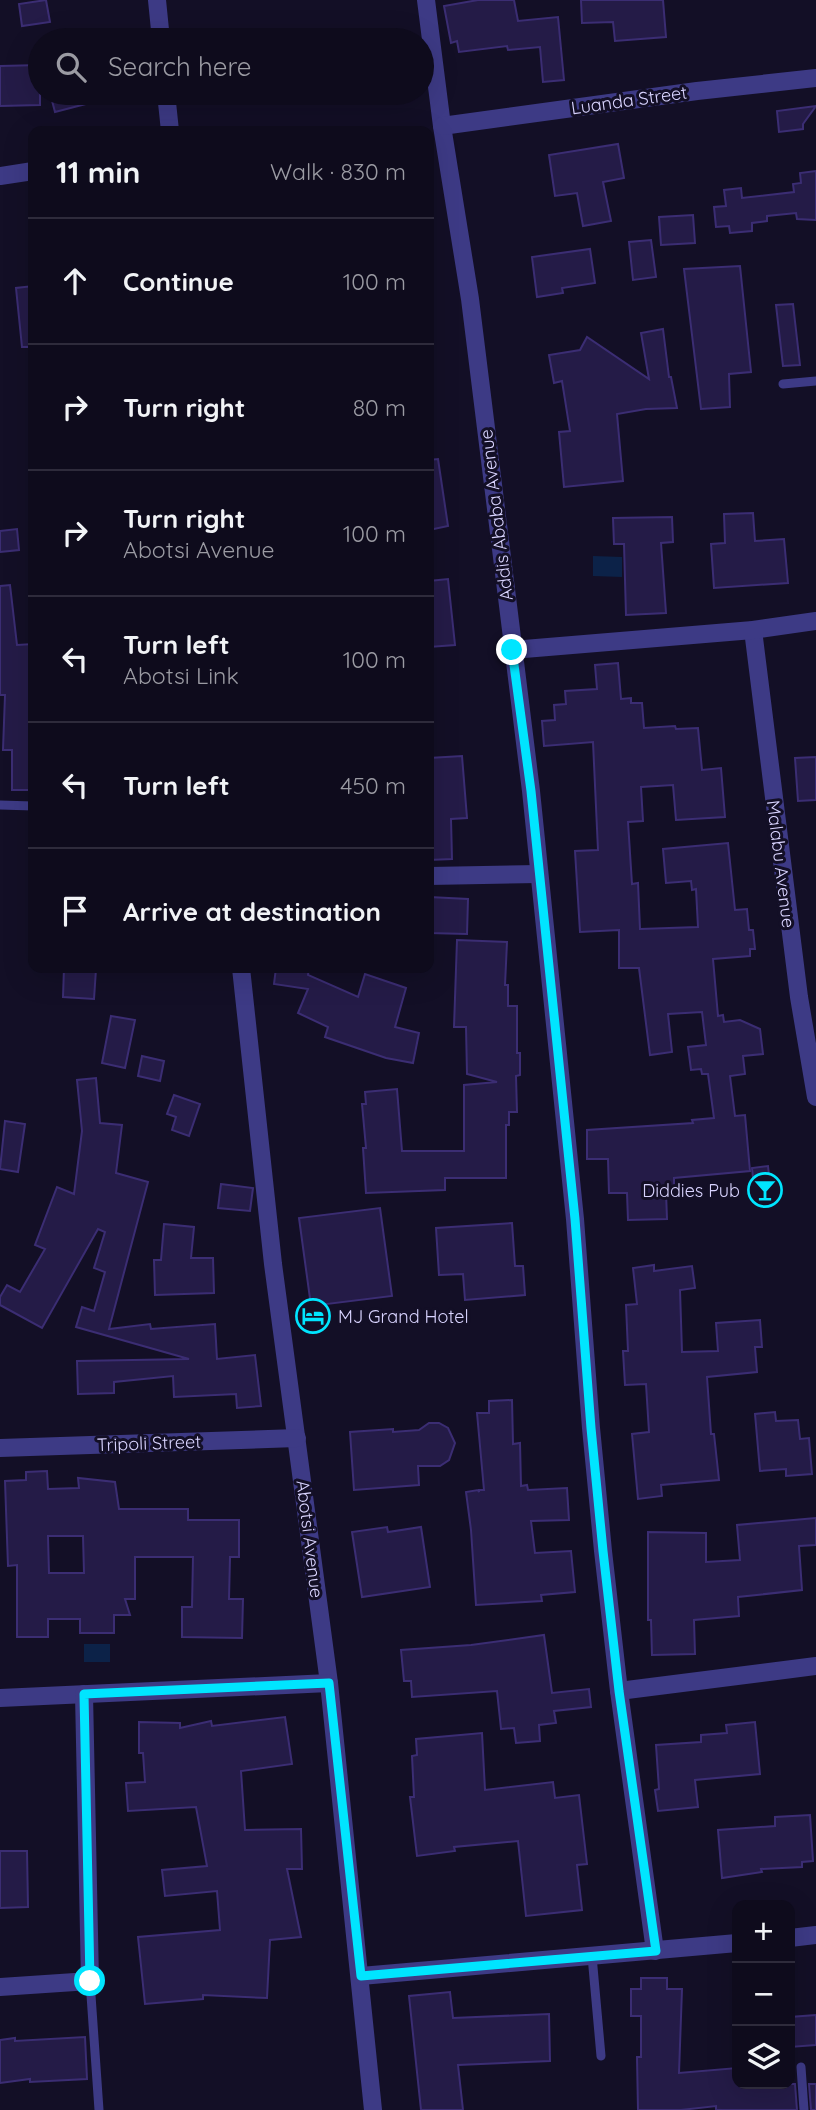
<!DOCTYPE html>
<html lang="en">
<head>
<meta charset="utf-8">
<style>
  :root { --surface:#0e0b1c; --page:#171425; --text:#f1f3f6; --muted:#9b9ba3; --line:#2e2b3b }
  body { margin:0; font-family:Quicksand,sans-serif; background:var(--page); color:var(--text) }
  .controls { position:absolute; right:21px; bottom:21px; display:grid; overflow:hidden; border-radius:14px; box-shadow:0 7px 28px #0002 }
  .controls button { width:63px; height:63px; display:grid; place-items:center; padding:0; border:0; border-bottom:2px solid var(--line); background:var(--surface); color:var(--text); font:35px sans-serif }
  .stop { position:absolute; width:21px; height:21px; margin:-16px; border:5px solid #00e5ff; border-radius:50%; background:#fff }
  .stop.end { background:#00e5ff; border-color:#fff; box-shadow:0 2px 7px #0008 }
  .list { margin:0; padding:0; list-style:none }
  h2 { display:flex; justify-content:space-between; align-items:center; height:91px; margin:0; padding:0 28px; font-size:30px }
  h2 small { font-size:23px; font-weight:400; color:var(--muted) }
  .list li { display:grid; grid-template-columns:46px 1fr auto; gap:21px; align-items:center; box-sizing:border-box; height:126px; padding:0 28px; border-top:2px solid var(--line) }
  .list b { display:block; font-size:26px; white-space:nowrap }
  .list p { margin:0; font-size:23px; white-space:nowrap; color:var(--muted) }
  .list em { font-size:23px; font-style:normal; color:var(--muted) }
  .icon { flex:none; width:38px; height:38px; fill:none; stroke:currentColor; stroke-width:2; stroke-linecap:round; stroke-linejoin:round }
  .map { position:relative; flex:none; width:816px; height:2110px; overflow:hidden }
  .search { position:absolute; background:var(--surface); box-shadow:0 7px 28px #0002; left:28px; top:28px; width:406px; height:77px; display:flex; align-items:center; gap:18px; box-sizing:border-box; padding:0 24px; border-radius:38px; color:var(--muted); font-size:26px }
  .panel { position:absolute; background:var(--surface); box-shadow:0 7px 28px #0002; left:28px; top:126px; width:406px; height:847px; border-radius:14px }
  .map>svg:first-child { display:block }
</style>
</head>
<body>
<div class="map">
<svg width="816" height="2110" viewBox="0 0 816 2110">
  <rect width="100%" height="100%" fill="#130f26"/>
  <g fill="#0c2248">
    <path d="M593,556l29,1v20l-29,-1z"/>
    <rect x="84" y="1644" width="26" height="18"/>
  </g>
  <g fill="#241b47" stroke="#3b2d73" stroke-width="2" fill-rule="evenodd">
    <path d="M46,0l4,22 -28,4 -3,-22z"/>
    <path d="M478,0h36l4,21 40,-4 6,63 -21,2 -3,-35 -32,3 -1,-4 -48,6 -2,-11 -6,2 -7,-37z"/>
    <path d="M581,0h82l3,37 -51,4 -2,-19 -31,1z"/>
    <path d="M40,65v40l-40,1v-40z"/>
    <path d="M50,93h58l1,5 -54,14z"/>
    <path d="M816,106l-13,18v5l-24,3 -2,-21z"/>
    <path d="M618,144l6,34 -21,4 8,39 -28,5 -6,-33 -22,3 -6,-41z"/>
    <path d="M816,171v49l-19,-1 -1,-6 -29,3v5l-15,2v8l-22,2 -1,-7 -13,1 -2,-20 12,-1 -2,-16 17,-2 1,10 52,-6 -1,-8 8,-1 -1,-10z"/>
    <path d="M693,215l2,28 -34,2 -2,-28z"/>
    <path d="M651,240l5,37 -23,3 -4,-38z"/>
    <path d="M590,249l5,34 -33,5 1,5 -26,4 -5,-40z"/>
    <path d="M740,266l11,106 -22,2 1,33 -29,2 -17,-140z"/>
    <path d="M33,286v61h-11l-6,-59z"/>
    <path d="M793,304l7,61 -17,1 -7,-61z"/>
    <path d="M663,329l6,48h2l6,31 -31,1 -29,5 6,67 -59,6 -5,-55 11,-1 -8,-50 -8,2 -5,-28 31,-5 7,-13 62,42 -8,-46z"/>
    <path d="M438,459l10,67 -19,4v-70z"/>
    <path d="M753,513l2,28 29,-2 4,44 -74,5 -3,-44 14,-1 -1,-29z"/>
    <path d="M672,517l1,25 -12,1 5,70 -40,2 -2,-71h-10l-1,-26z"/>
    <path d="M17,529l2,21 -19,2v-21z"/>
    <path d="M448,579l7,66 -26,2v-66z"/>
    <path d="M10,585l7,60 16,-1v146h-21v-40h-9l2,-55h-5v-109z"/>
    <path d="M618,663l3,36 10,-1v5h11l2,25 31,-2 1,3 22,-1 4,42 19,-2 4,49 -49,3 -3,-35 -32,2 2,34 -15,1 4,62 6,-1 2,46 58,-2 -2,-38 -4,1 -1,-9 -25,2 -3,-34 65,-6 7,67 12,-1 2,21h4l2,19h-5v7l-37,3 5,57 5,-1 1,7 16,-2 20,9 3,25 -20,2 2,18 -15,2 5,40 10,-1 5,56 -76,7v14h-8l1,27 -39,1 -1,-27h-18l-1,-34h-21v-29l106,-7 -1,-3 22,-2 -6,-44h-6l-1,-5 -10,1 -3,-23 18,-2 -4,-33 -34,2 4,38 -22,3 -11,-87h-20v-38l-39,2 -5,-81 23,-1 -5,-108 -49,4 -2,-25 13,-1 -1,-15 12,-1 -1,-13 32,-2 -2,-24z"/>
    <path d="M462,756l5,62 -16,1 1,40 -23,1v-102z"/>
    <path d="M816,757v43l-18,1 -3,-43z"/>
    <path d="M429,897l39,2 -1,35 -38,-1z"/>
    <path d="M457,940l50,2 -2,43h3v21h9v47h3v22l-4,1 1,36h-8v13h-3v53h-61v12l-79,3 -3,-45h3l-4,-44h4l-1,-12 32,-3 5,62h62v-66l33,-3 -30,-8 -1,-47h-12z"/>
    <path d="M64,968l32,1 -2,30 -31,-2z"/>
    <path d="M276,968h33l-1,7 50,22 7,-23 41,14 -11,39 24,6 -6,30 -27,-5 -61,-21 3,-10 -30,-14 10,-24 -34,-5z"/>
    <path d="M111,1016l24,4 -10,48 -23,-5z"/>
    <path d="M142,1056l22,5 -4,20 -22,-5z"/>
    <path d="M96,1078l4,45 22,2 -6,48 32,9 -39,147 41,-5 1,5 64,-5 2,35 38,-4 6,51 -24,2 -1,-14 -62,3 -1,-21 -59,6v11l-36,1 -1,-33 112,-2 -113,-32 6,-20 12,4 11,-39 -11,-4 11,-36 -7,-3 -56,99 -42,-23v-8l7,-12 13,7 25,-43 -10,-4 22,-58 17,7 8,-63 -5,-51z"/>
    <path d="M174,1095l26,9 -11,32 -17,-6 4,-13 -9,-3z"/>
    <path d="M5,1121l20,3 -7,48 -18,-3z"/>
    <path d="M768,1166l2,19 -16,2 -2,-19z"/>
    <path d="M221,1184l32,4 -3,23 -32,-3z"/>
    <path d="M380,1208l12,88 -81,10 -12,-88z"/>
    <path d="M512,1223l3,43h8l2,29 -60,5 -2,-26 -24,1 -3,-47z"/>
    <path d="M164,1224l30,3 -3,31h22l1,35 -59,2 -1,-35h7z"/>
    <path d="M654,1265v6l38,-5 3,22 -15,2 2,62 36,-1 -2,-28 44,-3 2,27h-7l2,25 -50,5 4,57h3l5,46 -58,5 1,11 -24,3 -6,-65 17,-2 -3,-48 -21,1 -2,-34h5l-2,-46 11,-1 -4,-36z"/>
    <path d="M512,1400l1,44 7,-1 1,43 6,-1 1,5 39,-2 2,32 -38,1 4,32 36,-2 4,41 -34,3 1,6 -66,4 -5,-75 -5,-38 12,-2 1,2v-2h5l-7,-77h12v-12z"/>
    <path d="M775,1412l1,9 22,-1 2,19 9,-1 3,36 -26,2v-7l-26,2 -5,-57z"/>
    <path d="M429,1423h10l9,5 7,15 -6,17 -9,6h-22l1,19 -65,5 -4,-58 43,-3v3l26,-2z"/>
    <path d="M47,1471l1,18 31,-1 -1,-10 37,4 4,27h69v11h51v37h-9l-1,42h14l-1,39 -60,-1v-30h10l1,-50h-58v42h-10l5,16h-16v18h-34v-14h-32v18h-31v-72l-9,1 -3,-85 21,-1v-8zM48,1536h35l1,37h-35z"/>
    <path d="M816,1518v27l-17,1 3,44 -64,7 1,19 -45,4 1,34 -43,1 -1,-35h-3v-88l58,1v29l34,-2 -3,-35z"/>
    <path d="M387,1527l1,5 33,-5 9,60 -68,10 -10,-65z"/>
    <path d="M544,1635l8,58 37,-4 2,18 -37,4 2,12 -17,2 1,16 -24,2 -2,-15 -13,1 -4,-38 -85,6 -1,-16h-7l-3,-31 70,-5z"/>
    <path d="M285,1717l7,47 -51,7 4,59 56,-1 1,40h-15l14,68 -31,3 -3,58 -64,-3v4l-58,5 -7,-67 82,-7 -3,-39 -52,5 -3,-26 45,-4 -11,-59 -68,4 -2,-28 19,-1 -2,-29h-4v-31l41,1v5l31,-7 1,5z"/>
    <path d="M755,1722l5,52 -65,6 3,27 -40,4 -3,-21 4,-1 -3,-44 45,-3v-7l26,-2 -1,-8z"/>
    <path d="M482,1733l3,57 68,-8 2,16 24,-3 8,69 -10,1 5,45 -56,6 -8,-75 -64,6 1,4 -38,5 -7,-59h4l-2,-41 5,-1 -1,-16z"/>
    <path d="M810,1815l3,46 -11,1v5l-41,2 1,3 -40,6 -4,-48 57,-4v-9z"/>
    <path d="M0,1851h27l1,56 -28,1z"/>
    <path d="M641,1978h26v11h15l-3,84 58,-5v16h58l2,26h-81v-4l-35,4h-43l-1,-53h4v-41h-10v-27h10z"/>
    <path d="M450,1992l3,26 96,-4 1,47 -92,4 5,45h-42l-12,-114z"/>
    <path d="M816,2015v30l-26,2v-30z"/>
    <path d="M85,2037l2,42 -57,3v-3l-30,4v-43l15,-2v3z"/>
    <path d="M809,2084h7v26h-5z"/>
  </g>
  <g fill="none" stroke-linecap="round" stroke-linejoin="round">
    <g stroke="#3d3a85" stroke-width="9">
      <path d="M783,384l33,-3"/>
      <path d="M0,805l33,1"/>
      <path d="M592,1956l9,100"/>
      <path d="M90,1981l9,129"/>
      <path d="M801,2067l3,43"/>
    </g>
    <g stroke="#3d3a85" stroke-width="18">
      <path d="M157,0l4,40"/>
      <path d="M426,0l16,126 28,173 61,492 44,428 16,209 12,123 16,140 36,260"/>
      <path d="M166,93l4,38"/>
      <path d="M442,126l255,-35 119,-13"/>
      <path d="M0,176l33,-5"/>
      <path d="M753,630l46,367 17,100"/>
      <path d="M512,650l241,-20 63,-9"/>
      <path d="M429,876l109,-2"/>
      <path d="M241,968l32,296 56,419 44,427"/>
      <path d="M0,1448l297,-10"/>
      <path d="M619,1691l197,-25"/>
      <path d="M0,1698l329,-15"/>
      <path d="M790,1938l26,-3"/>
      <path d="M361,1976l376,-33"/>
      <path d="M0,1987l90,-6 -6,-287"/>
    </g>
  </g>
  <g fill="none" stroke-linecap="round" stroke-linejoin="round">
    <path stroke="#00e5ff" stroke-width="9" d="M90,1981l-6,-287 245,-11 32,293 295,-25 -37,-260 -16,-140 -12,-123 -16,-209 -44,-428 -19,-141"/>
  </g>
  <defs>
    <g id="bar-ring" transform="scale(1.75)"><circle r="9.5" fill="#130f26" stroke="#00e5ff" stroke-width="1.5"/><path d="M-6-5H6L.8 .8V4.5H3.5V6h-7V4.5H-.8V.8Z" fill="#00e5ff"/></g>
    <g id="hotel-ring" transform="scale(1.75)"><circle r="9.5" fill="#130f26" stroke="#00e5ff" stroke-width="1.5"/><path d="M-6-4.5h1.5V1H6V5H4.5V3h-9V5H-6ZM-4 0a1.8 1.8 0 1 1 3.6 0ZM.5 0V-2.5h3Q6-2.5 6 0Z" fill="#00e5ff"/></g>
  </defs>
  <g fill-rule="evenodd">
    <use href="#bar-ring" x="765" y="1190"/>
    <use href="#hotel-ring" x="313" y="1316"/>
  </g>
  <g text-anchor="middle" dominant-baseline="central" stroke-width="6" stroke-linejoin="round" paint-order="stroke">
    <g font-size="18" fill="#d9d4ff" stroke="#130f26">
      <text transform="translate(629 100) rotate(-8)">Luanda Street</text>
      <text transform="translate(496 515) rotate(-97)">Addis Ababa Avenue</text>
      <text transform="translate(781 864) rotate(83)">Malabu Avenue</text>
      <text transform="translate(149 1443) rotate(-2)">Tripoli Street</text>
      <text transform="translate(310 1539) rotate(83)">Abotsi Avenue</text>
    </g>
    <g font-size="18" fill="#d9d4ff" stroke="#130f26" text-anchor="end">
      <text x="740" y="1190">Diddies Pub</text>
      <text x="338" y="1316" text-anchor="start">MJ Grand Hotel</text>
    </g>
  </g>
</svg>
<div class="controls">
<button>+</button>
<button>−</button>
<button><svg class="icon" aria-label="layers" viewBox="0 0 24 24"><path d="M12 4l9 5-9 5-9-5zM3 14l9 5 9-5"/></svg></button>
</div>
<div class="stop" style="left:90px;top:1981px"></div>
<div class="stop end" style="left:512px;top:650px"></div>
<div class="search"><svg class="icon" aria-label="search" viewBox="0 0 24 24"><circle cx="10" cy="10" r="6"/><path d="M15 15l6 6"/></svg>Search here</div>
<section class="panel">
<h2>11 min<small>Walk · 830 m</small></h2>
<ul class="list">
<li><svg class="icon" aria-label="ahead" viewBox="0 0 24 24"><path d="M12 20V5M6 11l6-6 6 6"/></svg><div><b>Continue</b></div><em>100 m</em></li>
<li><svg class="icon" aria-label="right" viewBox="0 0 24 24"><path d="M7 20v-9h11M14 6l5 5-5 5"/></svg><div><b>Turn right</b></div><em>80 m</em></li>
<li><svg class="icon" aria-label="right" viewBox="0 0 24 24"><path d="M7 20v-9h11M14 6l5 5-5 5"/></svg><div><b>Turn right</b><p>Abotsi Avenue</p></div><em>100 m</em></li>
<li><svg class="icon" aria-label="left" viewBox="0 0 24 24"><path d="M17 20v-9H6M10 6l-5 5 5 5"/></svg><div><b>Turn left</b><p>Abotsi Link</p></div><em>100 m</em></li>
<li><svg class="icon" aria-label="left" viewBox="0 0 24 24"><path d="M17 20v-9H6M10 6l-5 5 5 5"/></svg><div><b>Turn left</b></div><em>450 m</em></li>
<li><svg class="icon" aria-label="arrive" viewBox="0 0 24 24"><path d="M6 21V4h12l-3 4 3 4H6"/></svg><div><b>Arrive at destination</b></div></li>
</ul>
</section>
</div>
</body>
</html>
